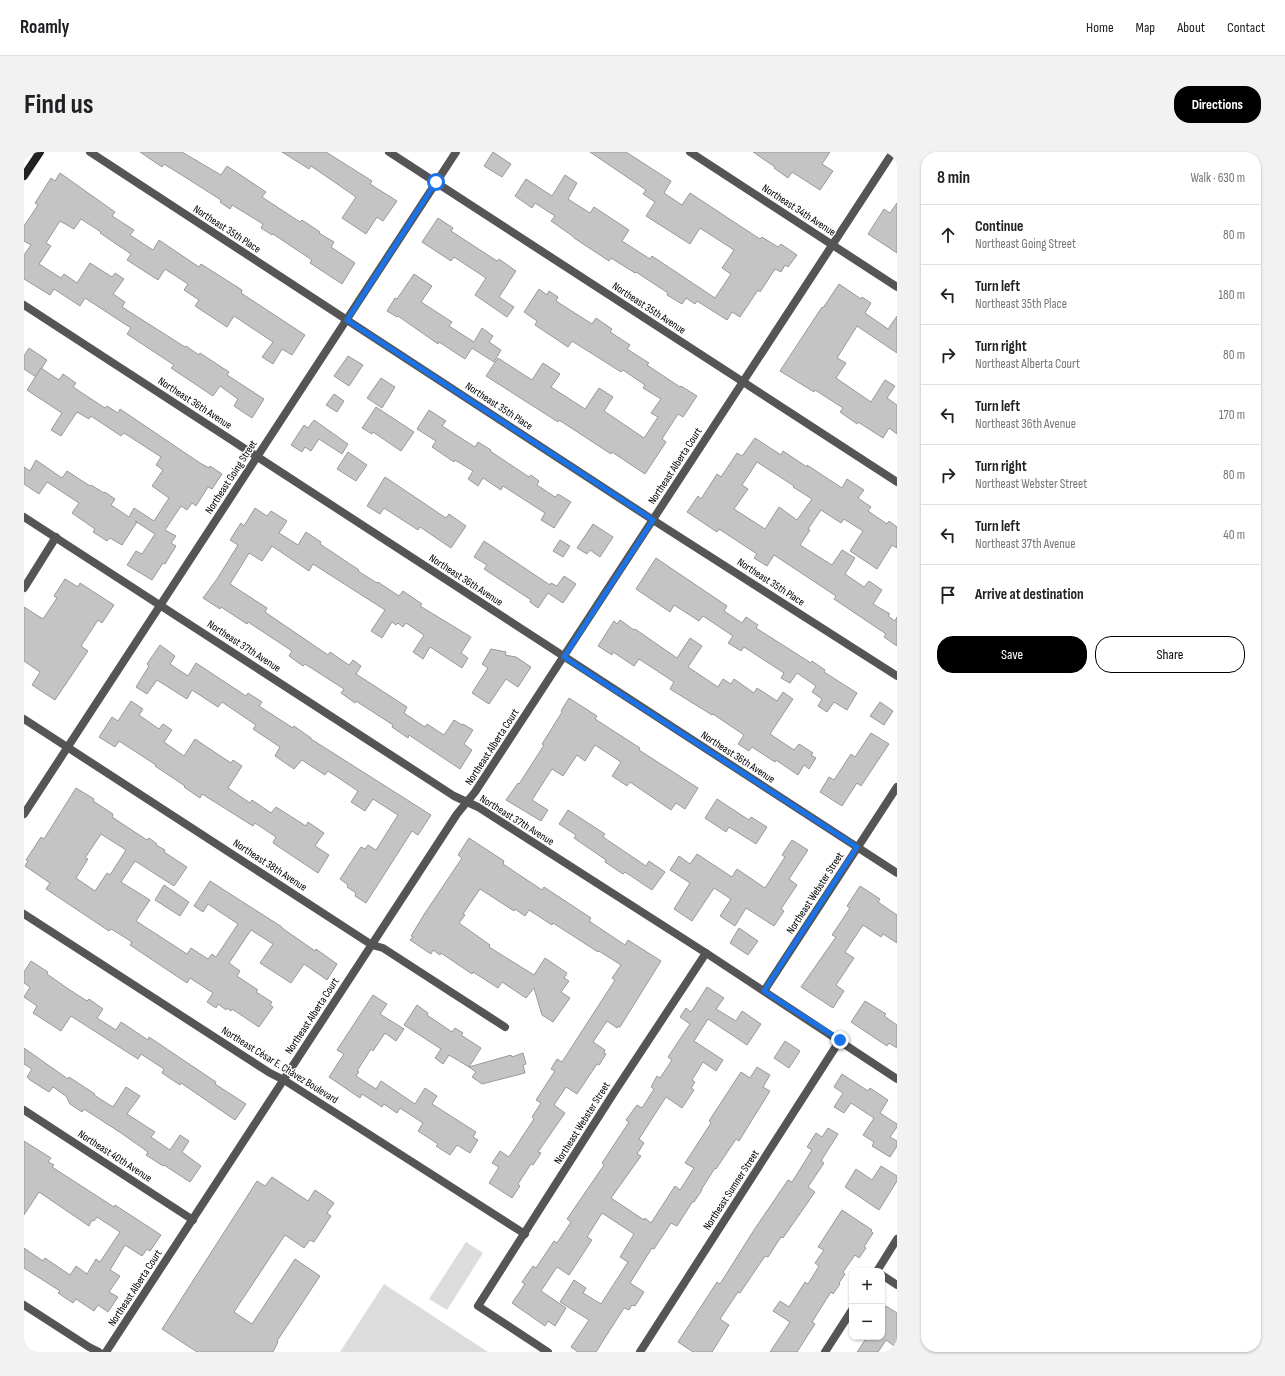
<!DOCTYPE html>
<html lang="en">
<head>
<meta charset="utf-8">
<style>
  :root { --surface:#fff; --page:#f2f2f2; --text:#202124; --muted:#757577; --line:#e0e0e0; --accent:#000 }
  body { margin:0; font-family:"Sofia Sans Condensed",sans-serif; background:var(--page); color:var(--text) }
  .controls { position:absolute; right:12px; bottom:12px; display:grid; overflow:hidden; border-radius:8px; box-shadow:0 1px 3px #0004 }
  .controls button { width:36px; height:36px; display:grid; place-items:center; padding:0; border:0; border-bottom:1px solid var(--line); background:var(--surface); color:var(--text); font:20px sans-serif }
  .stop { position:absolute; width:12px; height:12px; margin:-9px; border:3px solid #1a73e8; border-radius:50%; background:#fff }
  .stop.end { background:#1a73e8; border-color:#fff; box-shadow:0 1px 4px #0008 }
  .list { margin:0; padding:0; list-style:none }
  h2 { display:flex; justify-content:space-between; align-items:center; height:52px; margin:0; padding:0 16px; font-size:17px }
  h2 small { font-size:13px; font-weight:400; color:var(--muted) }
  .list li { display:grid; grid-template-columns:26px 1fr auto; gap:12px; align-items:center; box-sizing:border-box; height:60px; padding:0 16px; border-top:1px solid var(--line) }
  .list b { display:block; font-size:15px; white-space:nowrap }
  .list p { margin:0; font-size:13px; white-space:nowrap; color:var(--muted) }
  .list em { font-size:13px; font-style:normal; color:var(--muted) }
  .actions { display:flex; gap:8px; padding:12px 16px }
  .actions a { flex:1; padding:9px 0; border:1px solid var(--accent); border-radius:16px; text-align:center; font-size:14px; color:var(--accent) }
  .actions .main { background:var(--accent); color:#fff }
  .icon { flex:none; width:22px; height:22px; fill:none; stroke:currentColor; stroke-width:2; stroke-linecap:round; stroke-linejoin:round }
  .map { position:relative; flex:none; width:873px; height:1200px; overflow:hidden; border-radius:16px }
  header { display:flex; align-items:center; gap:24px; box-sizing:border-box; height:56px; padding:0 20px; background:var(--surface); border-bottom:1px solid var(--line) }
  header strong { font-size:19px }
  nav { display:flex; gap:22px; margin-inline-start:auto; font-size:14px }
  .intro { display:flex; align-items:center; justify-content:space-between; box-sizing:border-box; height:96px; padding:0 24px }
  h1 { margin:0; font-size:28px }
  .button { padding:10px 18px; border-radius:16px; background:var(--accent); color:#fff; font-size:14px; font-weight:700 }
  main { display:flex; gap:24px; padding:0 24px }
  aside { flex:1; background:var(--surface); border-radius:16px; box-shadow:0 1px 3px #0004 }
  .map>svg:first-child { display:block }
</style>
</head>
<body>
<header>
<strong>Roamly</strong>
<nav><a>Home</a><a>Map</a><a>About</a><a>Contact</a></nav>
</header>
<div class="intro"><h1>Find us</h1><a class="button">Directions</a></div>
<main>
<div class="map">
<svg width="873" height="1200" viewBox="0 0 873 1200">
  <rect width="100%" height="100%" fill="#fff"/>
  <g fill="#dcdcdc">
    <path d="M442,1090l17,11 -36,57 -18,-11z"/>
    <path d="M360,1132l104,68h-148z"/>
  </g>
  <g fill="#c4c4c4" stroke="#999" fill-rule="evenodd">
    <path d="M116,0h42l39,23 6,-9 39,26 -4,5 38,25 2,-2 18,12 -1,1 15,9 -3,5 24,16 -13,21 -32,-21 2,-3 -39,-26 -1,1 -11,-7 2,-4 -31,-19 -2,4 -10,-7 1,-2 -33,-21 -24,-15 -2,3z"/>
    <path d="M258,0h44l46,29 -2,3 27,17 -14,20 -6,-4 -11,17 -24,-16 14,-21 -45,-31 -2,3z"/>
    <path d="M469,0l18,12 -9,13 -18,-11z"/>
    <path d="M566,0h36l45,29 -7,12 18,12 8,-12 70,46 2,-2 16,10 3,-3 16,11 -9,12 -3,-2 -4,7 -6,-3 -15,23 -2,-2 -18,27 -8,-5 -5,8 -30,-19 -2,3 -9,-6 -4,6 -15,-9 1,-2 -32,-21 -1,1 -24,-15 -2,3 -35,-23v-1l-23,-16 4,-5 -20,-13 -3,5 -17,-12 11,-17 26,17 13,-21 12,8 -9,16 22,14 4,-6 35,23 -7,11 28,18 2,-3 63,42 16,-24 -9,-6 12,-18 -34,-22 -10,16 -44,-28 9,-14 -12,-8 3,-4z"/>
    <path d="M729,0h77l-8,12 11,7 -13,19 -28,-18 -4,6 -14,-10 1,-1z"/>
    <path d="M36,21l55,39 -3,4 22,14 -4,5 23,15 6,-10 40,27 2,-3 41,26 -1,3 64,42 -13,20 -10,-6 -9,15 -11,-7 11,-15 -39,-26 -7,11 -32,-21 4,-6 -15,-10 4,-6 -23,-15 -7,11 -31,-20 4,-6 -31,-21 1,-1 -20,-13 -7,10 -14,-8 -14,22 5,3 -12,18 22,14 3,-4 13,9 13,-20 22,14 3,-4 9,6 -11,15 12,8 -3,5 63,40 1,-1 13,9 1,-2 29,19 -2,3 37,24 -12,19 -18,-12 4,-7 -18,-13 -7,10 -42,-28 3,-3 -47,-31 4,-6 -46,-30 -5,8 -26,-17 -4,6 -26,-16v-24l7,-10 -7,-4v-15l14,-21 -3,-2 16,-25 4,3z"/>
    <path d="M873,51v50l-29,-19 16,-25 6,4z"/>
    <path d="M414,66l15,10 -2,3 46,30 2,-2 17,12 -17,26 15,10 -7,10 -32,-22 11,-17 -32,-21 -3,4 -29,-19z"/>
    <path d="M390,122l18,12 -11,16 31,20 -3,4 25,16 8,-14 11,8 -4,6 12,8 -7,12 -22,-14 -7,11 -26,-17 -1,2 -40,-28 -1,1 -10,-6 8,-13 2,1z"/>
    <path d="M815,132l22,15 1,-2 9,6 -6,10 23,16 9,-13v37l-40,-27 -20,32 9,5 -10,15 35,24 14,-22 10,6 -8,12 10,7v29l-8,-6 -6,10 -25,-16 -1,2 -17,-12 3,-4 -28,-18 -1,2 -34,-21 42,-64 1,1z"/>
    <path d="M515,137l8,6 2,-4 9,6 -2,4 36,23 4,-6 16,11 -2,3 20,13 -3,4 22,14 -2,2 33,22 1,-1 16,10 -14,21 -5,-3 -16,25 4,3 -21,32 -33,-22 -1,2 -52,-34 -1,2 -72,-46 12,-18 34,22 11,-17 17,11 -9,13 34,22 14,-21 14,9 -9,14 40,27 14,-21 -7,-4 10,-14 -18,-11 2,-3 -22,-15 -2,2 -49,-31 -4,6 -33,-22 2,-4 -13,-9z"/>
    <path d="M5,196l18,12 -11,17 -12,-8v-13z"/>
    <path d="M324,204l15,9 -14,21 -15,-10z"/>
    <path d="M17,216l18,12 4,-6 13,9 -3,4 32,21 2,-2 11,7 2,-4 80,54 9,5 1,-2 12,8 -10,15 -4,-2 -12,19 -4,-3 -5,7 -6,-4 -16,24 11,6 -5,7 5,3 -11,18 -2,-1 -11,17 -25,-15 9,-14 6,3 13,-20 -20,-13 2,1 -15,23 -12,-7 -3,3 -14,-9 2,-3 -23,-16 7,-10 -32,-21 -8,12 -15,-10v-17l6,4 6,-11 26,18 5,-7 23,15 1,-1 13,8 1,-1 10,7 -4,6 18,12 5,-9 20,13 15,-23 -17,-12 11,-16 -7,-5 5,-8 -37,-24 -3,3 -30,-20 -2,3 -12,-7 -16,24 -10,-6 11,-17 -35,-23z"/>
    <path d="M357,226l14,9 -13,21 -15,-10z"/>
    <path d="M310,242l10,7 -7,11 -11,-7z"/>
    <path d="M352,255l38,25 -13,19 -28,-19 -1,2 -10,-6z"/>
    <path d="M405,258l17,11 -4,5 33,21 3,-5 13,8 -1,1 39,26 2,-2 8,6 -2,4 18,12 3,-3 13,8 -17,26 -13,-8 4,-7 -42,-27 -2,4 -18,-12 -5,8 -10,-7 5,-8 -18,-11 -1,2 -22,-15 4,-6 -19,-12z"/>
    <path d="M290,268l34,24 -6,10 -23,-15 -8,12 -6,-4 -3,5 -11,-7 13,-20 4,3z"/>
    <path d="M731,286l26,17 2,-4 24,16v-2l35,23 5,-9 17,11 -6,8 13,9 -3,4 19,13 2,-3 8,6v21l-5,-3 -15,24 -27,-18 13,-20 -19,-12 -3,4 -20,-13 -13,19 2,1 -10,15 32,20 10,-15 13,8 -10,16 19,13 5,-6 13,9 -9,14 17,10 -2,2 7,5 2,-4v29l-13,-9 2,-3 -52,-35 2,-3 -62,-41 -7,11 -13,-8 3,-4 -38,-25 -2,3 -30,-20 11,-16 3,3 16,-25 4,3 16,-24 5,3zM733,310l37,24 -1,1 19,12 -15,21 -18,-13 -14,22 -31,-20 14,-20 -6,-4z"/>
    <path d="M324,300l19,13 -11,16 -19,-12z"/>
    <path d="M361,325l61,41 3,-4 17,12 -15,22 -31,-21 -2,3 -34,-22 -4,6 -13,-8z"/>
    <path d="M231,356l12,8 4,-5 16,10 -8,12 19,12 8,-13 15,10 -1,2 39,26 -1,1 19,12 1,-1 21,14 4,-5 19,13 -2,2 51,31 -10,16 7,5 -6,10 -32,-21 -7,12 -10,-7 11,-17 -18,-12 -3,4 -5,-4 -2,2 -4,-3 -10,16 -11,-7 14,-21 -72,-46 -4,7 -37,-25 -10,15 -13,-8 -19,31 37,24 -2,4 63,43 2,-3 19,13 4,-5 8,6 -5,8 51,33 -3,6 21,14 2,-3 17,11 10,-15 8,5 1,-1 10,6 -9,14 8,6 -12,19 -51,-34 -1,3 -16,-11 1,-2 -37,-24 -1,2 -14,-10 3,-4 -39,-25 -2,2 -14,-10 3,-5 -44,-29 -1,2 -26,-17 -1,2 -17,-11 14,-19 21,-34 -8,-5 11,-17 3,3z"/>
    <path d="M569,372l20,13 -13,20 -10,-7 -3,4 -10,-6z"/>
    <path d="M536,388l10,6 -7,11 -10,-6z"/>
    <path d="M460,389l66,44 1,-2 6,3 7,-10 12,8 -13,19 -15,-10 -10,15 -8,-6 1,-2 -47,-31 3,-4 -13,-8z"/>
    <path d="M632,406l71,48 -3,5 18,12 4,-6 12,8 -2,3 55,35 1,-2 13,9 -1,2 33,21 -10,17 -13,-8 -7,10 -9,-6 4,-7 -10,-7 4,-6 -19,-13 -7,10 -9,-5 3,-5 -40,-26 -3,4 -13,-8 5,-7 -30,-20 -4,5 -25,-16 -4,7 -34,-23z"/>
    <path d="M41,427l13,8 2,-4 34,22 -12,18 -4,-3 -17,26 7,5 -33,49 -23,-15 8,-13 -16,-11v-54l19,12 14,-21 -3,-2z"/>
    <path d="M596,468l14,10 1,-1 42,29 13,-20 12,8 -14,21 30,20 5,-8 8,5 3,-5 20,14 3,-5 20,13 6,-9 10,7 -23,35 24,16 5,-6 14,9 -2,2 5,3 -7,11 -5,-4 -6,10 -22,-15 -1,2 -23,-15 -3,4 -11,-7 6,-9 -31,-21 -1,1 -42,-26 4,-7 -35,-23 -5,7 -21,-14 -1,3 -14,-9 16,-25 3,3z"/>
    <path d="M136,493l15,11 -5,8 18,12 8,-13 50,33 2,-3 14,9 -3,4 34,22 1,-2 17,12v1l120,76 -13,20 -6,-4 -46,72 -11,-7 1,-3 -9,-6 1,-2 -8,-6 21,-32 4,2 3,-4 8,5 22,-35 -25,-16 -8,12 -14,-9 7,-11 -30,-20 -3,4 -23,-15 -8,9 -19,-13 5,-9 -27,-18 3,-4 -34,-23 -4,5 -26,-17 -5,9 -30,-19 -10,14 -11,-7 13,-21 -2,-2z"/>
    <path d="M467,497l15,3 -1,3 11,2 15,10 -13,20 -12,-8 -17,25 -17,-11 16,-25 -6,-4z"/>
    <path d="M545,546l28,18 -2,3 45,29 -1,2 59,38 -13,21 -9,-6 -5,7 -41,-28 -3,4 -15,-10 9,-14 -26,-17 -10,16 -8,-6 -14,21 -11,-7 -20,31 16,10 -7,11 -35,-21 12,-17 1,1 25,-39 -2,-1 20,-32 -1,-1z"/>
    <path d="M107,549l12,8 -4,6 20,14 4,-5 9,6 -8,12 20,14 11,-17 36,24 2,-3 9,6 -14,22 22,15 2,-3 19,13 5,-6 30,19 2,-4 16,11 -9,13 14,9 -11,18 -45,-30 3,-6 -21,-14 -2,3 -51,-32 -2,4 -16,-11 1,-1 -30,-20 1,-1 -37,-24 -4,6 -16,-10 13,-20 6,4z"/>
    <path d="M856,550l13,9 -9,14 -14,-9z"/>
    <path d="M847,581l18,11 -28,42 -4,-3 -15,23 -22,-14 9,-15 5,3 17,-26 4,3z"/>
    <path d="M52,636l18,11 -1,2 20,13 -1,3 35,23 2,-2 8,6 -1,1 9,5 -1,2 23,15 -13,19 -39,-25 -14,21 29,18 -14,21 51,33 4,-6 17,11 4,-5 4,3 22,-33 -30,-20 -5,8 -9,-6 16,-25 72,46v1l33,23 1,-2 21,15 -10,16 -23,-16 -13,19 -31,-20 13,-19 -22,-14 -22,33 11,8 -3,5 21,14 -2,2 16,10 -2,3 3,2 -14,20 -27,-18 -1,2 -4,-3 -1,2 -8,-6 -2,4 -9,-6 6,-9 -23,-15 -3,5 -57,-38 2,-3 -19,-12 -3,-1 -1,2 -63,-42 4,-6 -25,-17 3,-5 -2,-1 15,-23 3,2zM77,682l25,16 -16,25 -3,-2 -12,18 -19,-13 12,-19 -3,-1z"/>
    <path d="M693,647l32,21 2,-3 16,10 -11,17 -27,-17 -3,5 -21,-14z"/>
    <path d="M544,658l37,24 -2,3 43,29 3,-5 16,11 -13,18 -27,-18 -2,2 -18,-12 1,-2 -32,-22 2,-3 -17,-11z"/>
    <path d="M445,686l35,23 -1,3 39,26 2,-3 47,31 -2,3 36,24 3,-5 33,21 -41,66 -2,-1 -1,2 -10,-7 -14,21 12,8 -1,3 2,1 -7,11 -2,-1 -20,30 -11,-7 -12,18 11,8 -27,39 3,1 -8,12 -2,-1 -13,20 2,2 -8,12 -23,-15 10,-16 -7,-4 8,-12 9,6 25,-38 -2,-2 9,-14 -5,-3 19,-29 -4,-2 6,-10 5,3 53,-82 -3,-2 9,-13 -22,-14 -1,1 -45,-29 -1,2 -23,-15 -4,6 -10,-7 -1,2 -34,-22 -17,25 2,1 -6,8 31,22 -1,2 45,28 11,-17 22,15 -3,5 5,3 -8,11 9,6 -17,24 -11,-7 -8,-27 -8,10 -24,-16 -4,6 -25,-16 -1,2 -31,-21 -1,2 -7,-5 -2,4 -21,-14 3,-3 -2,-1 14,-23 37,-55 -4,-3z"/>
    <path d="M768,688l16,10 -19,29 8,6 -16,24 3,2 -10,15 -28,-18 -11,18 -15,-10 11,-17 -17,-11 -22,33 -18,-12 16,-26 -20,-13 9,-14 11,8 7,-10 35,23 5,-8 28,19 20,-31 -3,-2z"/>
    <path d="M140,733l25,17 -9,14 -25,-16z"/>
    <path d="M836,734l20,13 -2,3 19,13v28l-14,-9 -2,3 -18,-12 -18,27 9,6 -18,27 8,6 -11,17 -32,-21 35,-50 -4,-2 18,-27 -3,-2z"/>
    <path d="M715,776l19,13 -10,14 -18,-12z"/>
    <path d="M7,809l17,11 -1,2 20,14 20,13 2,-2 14,10 -6,9 19,12 5,-8 27,18 1,-3 67,45 -1,2 31,20 -11,16 -54,-37 -1,2 -18,-12 2,-4 -23,-15 -3,5 -67,-43 -10,15 -28,-18 4,-7 -13,-9 6,-10 -6,-4v-11z"/>
    <path d="M683,835l17,11 -8,11 20,12 6,-10 19,13 -14,21 -39,-26 -14,22 29,19 -7,11 -13,-9 -11,18 3,2 -4,6 3,2 -12,18 -16,-11 -27,42 5,4 -7,11 4,2 -30,42 33,22 1,-2 6,5 24,-37 5,4 14,-22 -9,-5 26,-40 -2,-2 32,-49 9,6 7,-11 13,8 -7,12 7,4 -31,50 -3,-2 -20,30 -1,-1 -14,22h1l-8,12 -1,-1 -16,25 -6,-3 -17,26 -2,-1 -22,35 14,9 -9,14 -3,-1 -3,5 -5,-2 -28,44h-18l-7,-5 18,-27 -29,-18 14,-22 12,8 -3,5 18,11 27,-42 -8,-5 14,-23 -32,-21 -15,24 5,3 -23,35 -12,-8 -16,24 25,17 -11,18 -7,-5 -3,5 -33,-23 13,-19 -3,-2 11,-16 3,2 18,-27 3,2 14,-21 -4,-3 37,-54 -2,-2 27,-41 -3,-2 11,-15 5,3 12,-19 -3,-2 6,-11 3,2 12,-18 -4,-3 22,-33 -10,-7 6,-9 5,4z"/>
    <path d="M349,843l14,9 -7,10 24,15 -8,12 -11,-8 -12,18 -2,-2 -14,22 2,1 -3,4 20,13 5,-8 34,23 10,-16 12,8 -5,8 44,28 -3,5 5,3 -8,13 -13,-8 -7,10 -14,-9 2,-2 -20,-13 5,-8 -23,-15 -3,5 -13,-9 -2,3 -20,-13 -2,4 -31,-21 15,-23 -7,-4z"/>
    <path d="M841,849l21,13 -2,2 13,9v23l-8,-5 -2,3 -36,-24z"/>
    <path d="M393,853l11,8 -1,2 25,17 3,-4 8,5 -2,2 20,13 -12,19 -20,-12 -6,9 -8,-6 6,-9 -37,-24z"/>
    <path d="M761,889l15,10 -11,17 -15,-10z"/>
    <path d="M0,896l44,31 1,-2 26,17 -1,1 19,12 13,-20 14,9 -13,18 28,18 -4,5 19,13 10,-15 9,6 -7,11 19,14 -11,16 -26,-17 -1,1 -17,-11 2,-3 -27,-19 -37,-24 -2,3 -12,-8 -4,-8 -13,-9 -4,5 -19,-12 -3,-3 5,-8 -8,-5z"/>
    <path d="M499,901l3,11 -3,1 2,8 -43,11 -10,-7 4,-5 -7,-5 42,-12 1,2z"/>
    <path d="M818,922l26,17 2,-3 18,12 -8,13 17,11v3l-7,10 7,4v5l-7,11 -18,-11 2,-4 -11,-7 11,-17 -23,-15 -7,10 -10,-6 9,-14 -9,-6z"/>
    <path d="M804,976l10,6 -17,27 3,2 -16,24 7,5 -32,46 -2,-1 -13,20 -3,-1 -25,37 -2,-1 -18,27 9,6 -17,27h-19l-15,-10 39,-60 3,2 34,-54 34,-50 4,2 20,-32 -5,-3 9,-14 6,4z"/>
    <path d="M0,989l27,17 -3,4 6,3 -2,2 62,40 1,-2 46,30 -11,16 -3,-2 -5,7 -17,-11 -15,25 10,6 -11,16 9,5 -10,15 -10,-7 -4,6 -18,-12 -3,4 -15,-10 2,-2 -36,-23v-20l19,13 2,-3 25,17 6,-9 11,8 9,-15 4,3 20,-30 -23,-15 -3,4 -2,-1 -3,6 -50,-34 -15,23z"/>
    <path d="M857,1014l16,10v5l-18,29 -34,-23 11,-18 16,11z"/>
    <path d="M248,1025l36,24 7,-11 19,13 -7,10 4,3 -17,26 -4,-2 -6,8 -19,-13 -51,77 18,12 43,-65 25,17 -43,65 1,1 -5,10h-76l-35,-23 95,-148 8,5z"/>
    <path d="M818,1058l30,20 -1,1 2,2 -9,14 2,1 -7,10 -4,-3 -12,17 2,2 -6,9 1,1 -7,10 -2,-2 -19,30 3,2 -18,28h-27l20,-30 -17,-11 7,-10 9,6 16,-25 3,2 11,-18 -4,-3 9,-13 -6,-3z"/>
    <path d="M862,1154l11,7v35l-11,-8 -8,12h-21l10,-15h15v-24z"/>
  </g>
  <g fill="none" stroke-linecap="round" stroke-linejoin="round">
    <path stroke="#555" stroke-width="8" d="M0,436l32,-51"/>
    <g stroke="#555" stroke-width="8">
      <path d="M66,0l563,368 244,156"/>
      <path d="M365,0l508,330"/>
      <path d="M666,0l207,135"/>
      <path d="M0,153l873,568"/>
      <path d="M0,365l430,279 24,11 228,146 191,126"/>
      <path d="M0,567l348,226 11,3 122,79"/>
      <path d="M0,662l432,-662"/>
      <path d="M0,762l246,159 14,7 241,154"/>
      <path d="M740,839l133,-204"/>
      <path d="M0,958l169,110"/>
      <path d="M853,1119l20,-32"/>
      <path d="M858,1123l15,10"/>
      <path d="M0,1153l65,42 10,5"/>
      <path d="M82,1200l351,-538 18,-22 418,-640"/>
      <path d="M524,1200l-70,-46 137,-215 91,-138"/>
      <path d="M616,1200l200,-312"/>
      <path d="M801,1200l27,-42"/>
    </g>
    <path stroke="#222" stroke-width="8" d="M0,24l16,-24"/>
  </g>
  <g fill="none" stroke-linecap="round" stroke-linejoin="round">
    <path stroke="#1a73e8" stroke-width="5" d="M412,30l-89,138 306,200 -89,137 293,190 -93,144 76,49"/>
  </g>
  <g text-anchor="middle" dominant-baseline="central" stroke-width="3" stroke-linejoin="round" paint-order="stroke">
    <g font-size="11" fill="#000" stroke="#fff">
      <text transform="translate(775 58) rotate(33)">Northeast 34th Avenue</text>
      <text transform="translate(203 77) rotate(33)">Northeast 35th Place</text>
      <text transform="translate(625 156) rotate(33)">Northeast 35th Avenue</text>
      <text transform="translate(171 251) rotate(33)">Northeast 36th Avenue</text>
      <text transform="translate(475 254) rotate(33)">Northeast 35th Place</text>
      <text transform="translate(651 314) rotate(-57)">Northeast Alberta Court</text>
      <text transform="translate(207 325) rotate(-57)">Northeast Going Street</text>
      <text transform="translate(442 428) rotate(33)">Northeast 36th Avenue</text>
      <text transform="translate(747 430) rotate(33)">Northeast 35th Place</text>
      <text transform="translate(220 494) rotate(33)">Northeast 37th Avenue</text>
      <text transform="translate(468 595) rotate(-57)">Northeast Alberta Court</text>
      <text transform="translate(714 605) rotate(33)">Northeast 36th Avenue</text>
      <text transform="translate(493 668) rotate(32)">Northeast 37th Avenue</text>
      <text transform="translate(246 713) rotate(33)">Northeast 38th Avenue</text>
      <text transform="translate(791 741) rotate(-57)">Northeast Webster Street</text>
      <text transform="translate(288 864) rotate(-57)">Northeast Alberta Court</text>
      <text transform="translate(256 913) rotate(32)">Northeast César E. Chávez Boulevard</text>
      <text transform="translate(558 971) rotate(-58)">Northeast Webster Street</text>
      <text transform="translate(91 1004) rotate(33)">Northeast 40th Avenue</text>
      <text transform="translate(707 1038) rotate(-57)">Northeast Sumner Street</text>
      <text transform="translate(111 1136) rotate(-57)">Northeast Alberta Court</text>
    </g>
  </g>
</svg>
<div class="controls">
<button>+</button>
<button>−</button>
</div>
<div class="stop" style="left:412px;top:30px"></div>
<div class="stop end" style="left:816px;top:888px"></div>
</div>
<aside>
<h2>8 min<small>Walk · 630 m</small></h2>
<ul class="list">
<li><svg class="icon" aria-label="ahead" viewBox="0 0 24 24"><path d="M12 20V5M6 11l6-6 6 6"/></svg><div><b>Continue</b><p>Northeast Going Street</p></div><em>80 m</em></li>
<li><svg class="icon" aria-label="left" viewBox="0 0 24 24"><path d="M17 20v-9H6M10 6l-5 5 5 5"/></svg><div><b>Turn left</b><p>Northeast 35th Place</p></div><em>180 m</em></li>
<li><svg class="icon" aria-label="right" viewBox="0 0 24 24"><path d="M7 20v-9h11M14 6l5 5-5 5"/></svg><div><b>Turn right</b><p>Northeast Alberta Court</p></div><em>80 m</em></li>
<li><svg class="icon" aria-label="left" viewBox="0 0 24 24"><path d="M17 20v-9H6M10 6l-5 5 5 5"/></svg><div><b>Turn left</b><p>Northeast 36th Avenue</p></div><em>170 m</em></li>
<li><svg class="icon" aria-label="right" viewBox="0 0 24 24"><path d="M7 20v-9h11M14 6l5 5-5 5"/></svg><div><b>Turn right</b><p>Northeast Webster Street</p></div><em>80 m</em></li>
<li><svg class="icon" aria-label="left" viewBox="0 0 24 24"><path d="M17 20v-9H6M10 6l-5 5 5 5"/></svg><div><b>Turn left</b><p>Northeast 37th Avenue</p></div><em>40 m</em></li>
<li><svg class="icon" aria-label="arrive" viewBox="0 0 24 24"><path d="M6 21V4h12l-3 4 3 4H6"/></svg><div><b>Arrive at destination</b></div></li>
</ul>
<div class="actions"><a class="main">Save</a><a>Share</a></div>
</aside>
</main>
</body>
</html>
